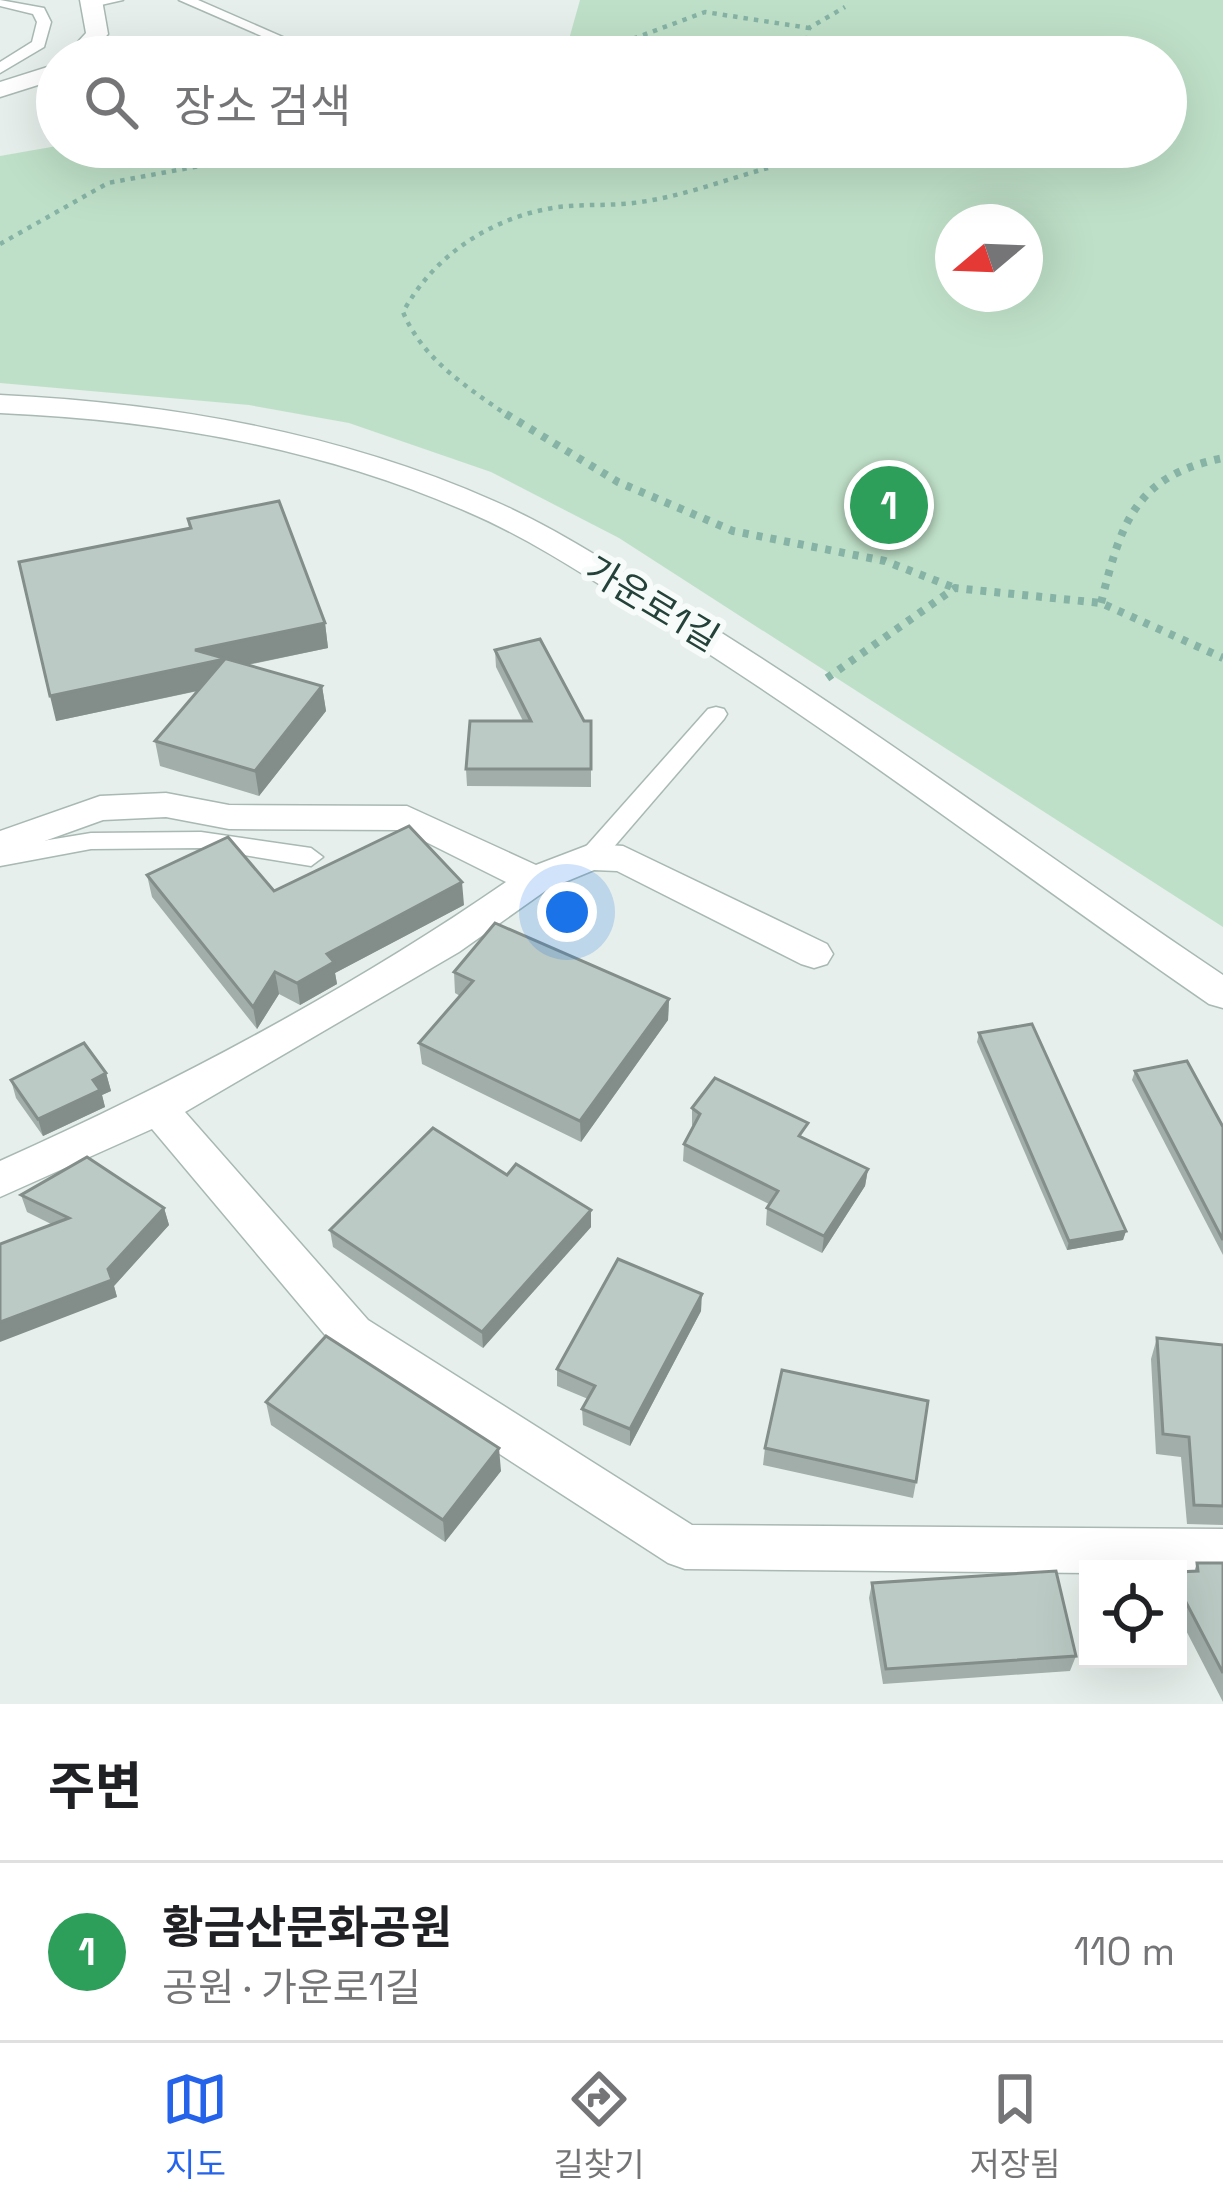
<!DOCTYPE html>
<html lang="ko">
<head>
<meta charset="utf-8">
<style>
  :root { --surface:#fff; --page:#f2f2f2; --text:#202124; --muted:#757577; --line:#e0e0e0; --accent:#2563eb }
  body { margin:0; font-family:"Space Grotesk","Noto Sans KR",sans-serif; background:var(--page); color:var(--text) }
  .controls { position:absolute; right:36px; bottom:36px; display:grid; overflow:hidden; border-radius:0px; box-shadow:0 12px 48px #0002 }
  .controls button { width:108px; height:108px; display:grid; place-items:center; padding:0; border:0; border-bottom:3px solid var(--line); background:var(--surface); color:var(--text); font:60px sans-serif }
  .compass { position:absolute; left:935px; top:204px; width:108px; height:108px; border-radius:50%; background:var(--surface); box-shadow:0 12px 48px #0002; rotate:251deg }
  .you { position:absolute; left:567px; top:912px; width:42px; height:42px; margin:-30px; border:9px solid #fff; border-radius:50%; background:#1a73e8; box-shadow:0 0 0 18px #1a73e833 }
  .badge { display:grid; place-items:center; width:78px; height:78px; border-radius:50%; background:var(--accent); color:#fff; font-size:39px; font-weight:700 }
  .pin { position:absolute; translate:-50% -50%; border:6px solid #fff; box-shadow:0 3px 12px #0006 }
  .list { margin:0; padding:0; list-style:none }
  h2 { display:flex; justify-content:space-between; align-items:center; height:156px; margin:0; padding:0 48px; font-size:51px }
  h2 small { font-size:39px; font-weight:400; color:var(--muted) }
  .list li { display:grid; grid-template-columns:78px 1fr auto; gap:36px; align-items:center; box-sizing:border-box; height:180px; padding:0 48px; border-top:3px solid var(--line) }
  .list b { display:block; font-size:45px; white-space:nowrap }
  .list p { margin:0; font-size:39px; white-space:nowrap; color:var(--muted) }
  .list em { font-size:39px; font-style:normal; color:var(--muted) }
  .icon { flex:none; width:66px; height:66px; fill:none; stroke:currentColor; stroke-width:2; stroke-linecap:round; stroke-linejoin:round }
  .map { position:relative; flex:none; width:1223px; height:1704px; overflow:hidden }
  .search { position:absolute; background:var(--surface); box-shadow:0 12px 48px #0002; left:36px; right:36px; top:36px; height:132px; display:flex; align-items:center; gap:30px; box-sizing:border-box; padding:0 42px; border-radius:66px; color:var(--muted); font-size:45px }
  .sheet { height:336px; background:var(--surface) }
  nav { display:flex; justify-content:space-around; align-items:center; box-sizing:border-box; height:168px; border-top:3px solid var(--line); background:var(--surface); font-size:33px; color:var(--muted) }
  nav a { display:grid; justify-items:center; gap:6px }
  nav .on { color:var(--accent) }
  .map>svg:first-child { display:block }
</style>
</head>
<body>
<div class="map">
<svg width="1223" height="1704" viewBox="0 0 1223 1704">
  <rect width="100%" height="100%" fill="#e6efeb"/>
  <path fill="#bfe0c8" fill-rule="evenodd" d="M580,0h643v927l-604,-389 -128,-66 -142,-49 -100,-18 -249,-22v-227l57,-10 1109,1v-90h-602zM1025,222v72h-72v-72z"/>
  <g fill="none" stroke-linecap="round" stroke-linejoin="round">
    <g stroke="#a8b8b2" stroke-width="3">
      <g id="lane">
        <path d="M0,0l44,8 7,14 -7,25 -44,26v-11l32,-20 5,-20 -4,-8 -33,-8z"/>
        <path d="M87,0h36l-31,7 -5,-1z"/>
        <path d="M179,0h19l110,48 -12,3z"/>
        <path d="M716,707l8,2 3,5 -3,5 -124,144h-18l-3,-6 3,-6 126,-142z"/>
        <path d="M201,832l110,16 12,9 -12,9 -110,-18 -110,1 -91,17v-18l91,-15z"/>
      </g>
    </g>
    <g stroke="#a8b8b2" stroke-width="3">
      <g id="street">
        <path d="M80,0h22l6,34 -21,23h-23l22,-24z"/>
        <path d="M57,64v15l-57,18v-15z"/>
        <path d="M0,395c169,8 338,37 494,106 66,29 127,70 189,108 185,113 359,245 540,366v33l-14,-4c-182,-125 -357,-261 -544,-378 -64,-40 -127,-84 -197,-114 -149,-65 -307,-92 -468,-99z"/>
        <path d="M166,793l63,12 178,1 129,59 55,-21 32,2 204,98 6,10 -6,10 -13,4 -13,-4 -184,-93 -23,-1 -46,19 -89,63 -274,160 183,208 324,205 531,4v46l-45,-1v-5h-90v4l-403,-4 -17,-6 -332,-215 -184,-219 -152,68v-36c176,-79 348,-170 506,-279l-104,-52 -173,-1 -63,-12 -63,3 -103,37v-26l100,-35z"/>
      </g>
    </g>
    <g stroke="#86b3a5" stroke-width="4.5" stroke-dasharray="4.5 6" stroke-linecap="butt">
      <path d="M584,57l121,-45 104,16"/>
      <path d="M815,57l-9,-7 3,-22 36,-21"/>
      <path d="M0,244l108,-61 129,-24 35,-12"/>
      <path d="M510,417c-42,-29 -87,-57 -107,-105 32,-58 89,-95 155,-105 25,-3 50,-1 75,-4 45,-5 91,-23 135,-35"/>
    </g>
    <g stroke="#86b3a5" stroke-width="8" stroke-dasharray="6 8" stroke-linecap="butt">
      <path d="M506,414l112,68 115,49 152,30 70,27"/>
      <path d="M1101,603c20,-79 33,-127 122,-145"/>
      <path d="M827,678l128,-90 146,15 122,55"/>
    </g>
    <use href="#lane" fill="#fff" fill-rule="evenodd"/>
    <use href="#street" fill="#fff" fill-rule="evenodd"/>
  </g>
  <g fill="#a1aea9">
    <path d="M188,519l137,104 3,25 -80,17 74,21 4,25 -67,85 -99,-30 -5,-25 43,-50 -142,30 133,-192z"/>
    <path d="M495,650l89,71h7v66l-124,-1 -1,-17 57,-48 -27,-54z"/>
    <path d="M147,875l127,16 190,14 -129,68 2,11 -37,21 -21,-11 -22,35 -105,-132z"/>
    <path d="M454,972l215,27 -1,21 -87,122 -159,-78 -3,-21 41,-47 -5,-3z"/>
    <path d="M979,1033l147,198 -3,9 -56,10 -90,-208z"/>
    <path d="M1135,1071l88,56v128l-91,-175z"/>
    <path d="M106,1073l5,18 -9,4 3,12 -62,29 -27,-38 -5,-18z"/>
    <path d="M692,1108l114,31 62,30 -3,17 -43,67 -56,-28 1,-17 2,-4 -86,-43 1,-17 9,-18 -1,-1z"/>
    <path d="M507,1175l84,35v17l-108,121 -150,-101 -3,-17z"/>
    <path d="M21,1195l143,13 5,17 -55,61 3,11 -64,-72 -26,-13z"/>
    <path d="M701,1311l-71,135 -47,-21 -1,-16 6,-10 -31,-13v-17z"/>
    <path d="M1157,1338l66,7v180l-36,-1 -6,-67 -25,-3 -5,-95z"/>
    <path d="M266,1402l235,69 -56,71 -174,-117z"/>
    <path d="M765,1448l151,34 -3,16 -150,-33z"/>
    <path d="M1197,1563h26v139l-45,-87v-43h16z"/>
    <path d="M872,1583l204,73 -6,15 -187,13 -14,-86z"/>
  </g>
  <g fill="#838d89">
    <path d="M325,623l3,25 -102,21 3,15 -173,37 -6,-25 145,-46z"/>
    <path d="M322,686l4,25 -67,85 -4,-25z"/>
    <path d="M462,882l2,23 -129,68 2,11 -37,21 -3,-22 30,-29z"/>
    <path d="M275,972l4,22 -22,35 -4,-22z"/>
    <path d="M669,999l-1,21 -87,122 -1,-21z"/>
    <path d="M106,1073l5,18 -9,4 3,12 -62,29 -5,-17 55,-39z"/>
    <path d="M868,1169l-3,17 -43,67 2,-17z"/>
    <path d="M164,1208l5,17 -55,61 3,11 -117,45v-20z"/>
    <path d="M591,1210v17l-108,121 -1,-16z"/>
    <path d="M1126,1231l-3,9 -56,10 2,-9z"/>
    <path d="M702,1294l-1,17 -71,135v-17z"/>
    <path d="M499,1448l2,23 -56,71 -2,-22z"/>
  </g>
  <g fill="#bbcac4" stroke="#838d89" stroke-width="3">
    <path d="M279,501l46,122 -130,27 127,36 -67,85 -100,-30 70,-82 -175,37 -31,-134 172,-34 -3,-9z"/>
    <path d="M540,639l44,82h7v48h-125l4,-48h61l-36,-71z"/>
    <path d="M409,826l53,56 -135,72 7,8 -37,21 -22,-11 -22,35 -106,-132 81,-38 46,54z"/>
    <path d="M495,923l174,76 -89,122 -161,-78 54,-62 -19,-9z"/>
    <path d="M1032,1024l94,207 -57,10 -90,-208z"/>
    <path d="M84,1043l22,30 -13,7 7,10 -62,29 -27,-39z"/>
    <path d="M1187,1061l36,66v113l-88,-169z"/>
    <path d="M715,1078l93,45 -9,13 69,33 -44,67 -57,-28 11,-17 -94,-47 16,-30 -8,-6z"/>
    <path d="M433,1128l74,47 9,-11 75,46 -109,122 -152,-102z"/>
    <path d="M87,1157l77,51 -56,61 4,11 -112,42v-78l69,-26 -48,-23z"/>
    <path d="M618,1259l84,35 -72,135 -48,-20 13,-23 -38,-17z"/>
    <path d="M326,1336l173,112 -56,72 -177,-118z"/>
    <path d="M1157,1338l66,7v161l-29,-1 -5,-68 -26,-3z"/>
    <path d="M782,1370l146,31 -12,81 -151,-34z"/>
    <path d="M1197,1563h26v110l-45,-86v-15l20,-1z"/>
    <path d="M1056,1571l20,85 -190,13 -14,-86z"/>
  </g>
  <g text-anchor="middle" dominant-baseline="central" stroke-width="12" stroke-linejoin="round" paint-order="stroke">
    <g font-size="36" fill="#24423a" stroke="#f7fbf9">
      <text transform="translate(652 604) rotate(31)">가운로1길</text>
    </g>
  </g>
</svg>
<div class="controls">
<button><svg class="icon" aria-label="locate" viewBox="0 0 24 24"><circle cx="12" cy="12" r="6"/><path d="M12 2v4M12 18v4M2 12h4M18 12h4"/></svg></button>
</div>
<svg class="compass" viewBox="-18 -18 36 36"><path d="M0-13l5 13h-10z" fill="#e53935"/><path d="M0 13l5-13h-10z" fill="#757577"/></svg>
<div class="you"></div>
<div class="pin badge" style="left:889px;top:505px;background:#2e9e5b">1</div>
<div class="search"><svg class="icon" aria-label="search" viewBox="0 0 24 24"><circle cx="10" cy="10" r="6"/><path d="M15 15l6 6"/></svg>장소 검색</div>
</div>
<section class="sheet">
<h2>주변<small></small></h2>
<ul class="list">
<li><span class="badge" style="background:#2e9e5b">1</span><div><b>황금산문화공원</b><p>공원 · 가운로1길</p></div><em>110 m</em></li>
</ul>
</section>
<nav>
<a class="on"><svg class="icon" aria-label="map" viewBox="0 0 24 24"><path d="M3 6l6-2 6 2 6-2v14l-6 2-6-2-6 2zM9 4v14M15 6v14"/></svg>지도</a>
<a><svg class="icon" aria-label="directions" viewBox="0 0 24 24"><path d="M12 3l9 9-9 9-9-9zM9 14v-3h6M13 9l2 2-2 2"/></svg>길찾기</a>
<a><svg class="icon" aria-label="saved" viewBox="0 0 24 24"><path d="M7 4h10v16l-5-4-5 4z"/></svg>저장됨</a>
</nav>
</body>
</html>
